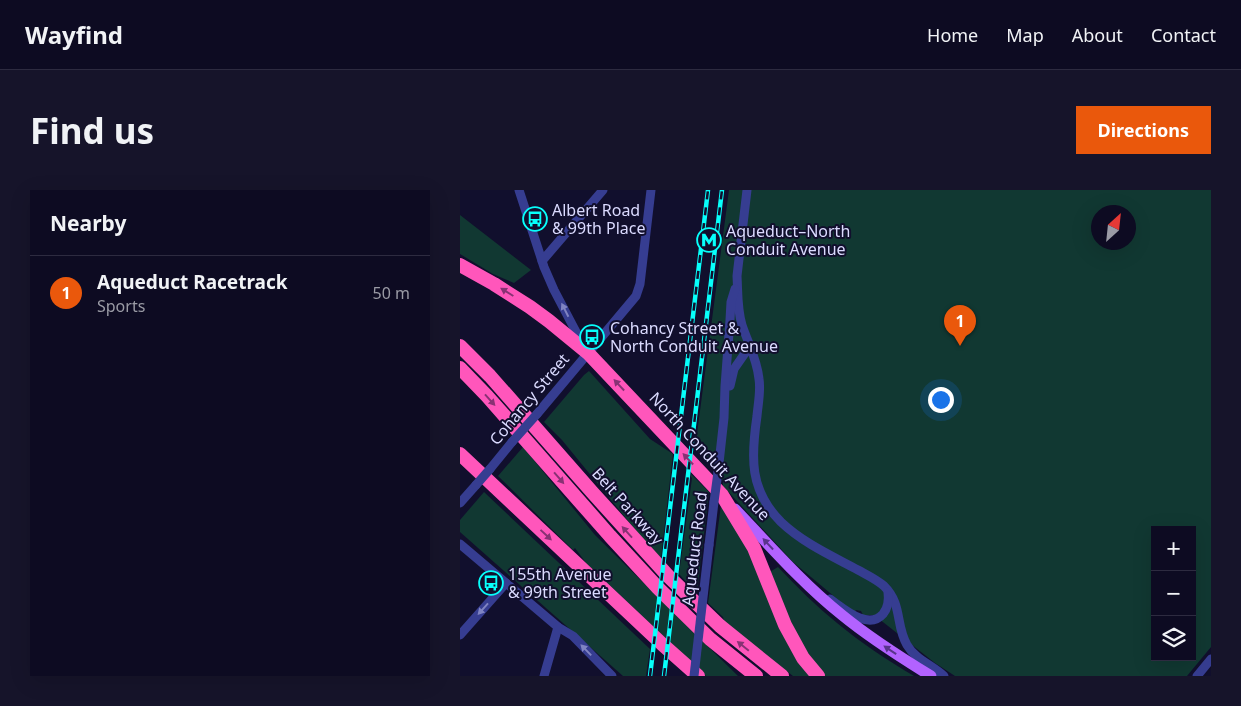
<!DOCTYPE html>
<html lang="en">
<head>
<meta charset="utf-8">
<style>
  :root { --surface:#0d0b22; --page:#16142a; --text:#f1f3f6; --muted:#9a9ba5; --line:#2d2b40; --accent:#ea580c }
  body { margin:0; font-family:"Noto Sans",sans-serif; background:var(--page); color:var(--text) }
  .controls { position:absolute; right:15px; bottom:15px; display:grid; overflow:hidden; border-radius:0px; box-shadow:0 5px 20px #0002 }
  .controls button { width:45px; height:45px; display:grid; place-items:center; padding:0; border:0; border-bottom:1px solid var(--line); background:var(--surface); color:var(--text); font:25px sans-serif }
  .compass { position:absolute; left:631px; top:15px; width:45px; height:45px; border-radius:50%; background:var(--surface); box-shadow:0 5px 20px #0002; rotate:27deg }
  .you { position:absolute; left:480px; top:209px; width:18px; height:18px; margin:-12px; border:4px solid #fff; border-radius:50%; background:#1a73e8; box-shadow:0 0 0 8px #1a73e833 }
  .badge { display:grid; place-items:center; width:32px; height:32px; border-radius:50%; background:var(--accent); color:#fff; font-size:16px; font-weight:700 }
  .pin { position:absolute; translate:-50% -41px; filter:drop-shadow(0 1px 2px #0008) }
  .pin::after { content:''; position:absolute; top:26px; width:18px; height:15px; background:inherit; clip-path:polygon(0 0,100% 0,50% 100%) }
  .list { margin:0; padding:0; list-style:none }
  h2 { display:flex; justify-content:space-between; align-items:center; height:65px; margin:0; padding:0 20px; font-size:21px }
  h2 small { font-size:16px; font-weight:400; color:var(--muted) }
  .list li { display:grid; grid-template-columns:32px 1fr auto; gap:15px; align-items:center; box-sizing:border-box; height:75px; padding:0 20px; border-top:1px solid var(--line) }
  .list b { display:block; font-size:19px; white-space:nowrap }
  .list p { margin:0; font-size:16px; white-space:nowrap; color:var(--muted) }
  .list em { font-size:16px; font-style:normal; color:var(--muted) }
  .icon { flex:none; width:28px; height:28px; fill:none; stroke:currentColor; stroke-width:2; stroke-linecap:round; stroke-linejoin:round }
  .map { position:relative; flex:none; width:751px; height:486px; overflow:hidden; border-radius:0px }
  header { display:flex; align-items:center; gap:30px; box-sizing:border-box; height:70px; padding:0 25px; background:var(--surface); border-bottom:1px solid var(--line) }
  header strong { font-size:24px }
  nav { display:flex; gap:28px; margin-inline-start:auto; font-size:18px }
  .intro { display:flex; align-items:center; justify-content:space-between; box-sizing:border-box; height:120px; padding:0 30px }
  h1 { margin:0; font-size:35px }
  .button { padding:12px 22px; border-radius:0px; background:var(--accent); color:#fff; font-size:18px; font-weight:700 }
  main { display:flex; gap:30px; padding:0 30px }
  aside { flex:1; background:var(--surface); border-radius:0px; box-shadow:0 5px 20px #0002 }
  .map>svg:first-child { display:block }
</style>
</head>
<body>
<header>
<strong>Wayfind</strong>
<nav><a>Home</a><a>Map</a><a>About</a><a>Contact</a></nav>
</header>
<div class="intro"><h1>Find us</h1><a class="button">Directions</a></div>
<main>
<aside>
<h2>Nearby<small></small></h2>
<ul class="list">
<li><span class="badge">1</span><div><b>Aqueduct Racetrack</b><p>Sports</p></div><em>50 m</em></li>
</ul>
</aside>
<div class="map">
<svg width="751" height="486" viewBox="0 0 751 486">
  <rect width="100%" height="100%" fill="#110f2d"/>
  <g fill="#113832" fill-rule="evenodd">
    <path d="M269,0h482v457l-24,29h-232l-20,-13 -61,-48h-11l-2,-4 -5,-1 -1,2 -7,-4 -55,-46 -70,-76v-5l-28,-32zM638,22h30v30h-30zM695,340h37v127h-37z"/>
    <path d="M0,25l71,55 -17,13 -21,-9 -33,-20z"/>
    <path d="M129,181l61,68 23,15 -12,104 -23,-25 -76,-93 -18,-18 40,-47z"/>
    <path d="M63,257l72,88 143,141h-32l-120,-113 -11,-15 -2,2 -75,-74z"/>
    <path d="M231,284l18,18 -12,101 -18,-19 13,-96 -1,-1z"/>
    <path d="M24,302l166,157 -4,27h-23l-163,-144v-12z"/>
    <path d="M261,315l20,27 71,144h-19l-69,-55 -1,-4 -15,-14z"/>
    <path d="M318,377c19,20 38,39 59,56 24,20 50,37 77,53h-91l-14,-16 -41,-87z"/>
  </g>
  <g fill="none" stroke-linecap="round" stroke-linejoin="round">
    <g stroke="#363d91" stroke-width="9">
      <path d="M59,0l25,77 10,23 30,57"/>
      <path d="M287,0l-10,86c1,16 0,33 5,49 6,18 15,34 17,54 2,12 -1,25 -2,37 -6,41 -8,74 24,106 22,21 51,34 77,48 9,5 18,9 26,16 19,19 11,38 23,59 8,14 25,20 37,31"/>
      <path d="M82,71l61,-71"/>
      <path d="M270,196l4,-17 16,-23"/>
      <path d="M77,224l99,-118 4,-12 11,-94"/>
      <path d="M30,279l22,-27"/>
      <path d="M258,282l6,-54 1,-32 5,-66 1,-18 4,-13"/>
      <path d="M0,313l16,-18"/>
      <path d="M0,354l98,83 15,9 39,40"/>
      <path d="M249,355l5,-43"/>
      <path d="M370,409c13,9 38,32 53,15 5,-6 6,-14 5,-22"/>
      <path d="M0,445l46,-52"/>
      <path d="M84,486l14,-49"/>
      <path d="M737,486l14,-17"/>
    </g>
    <path stroke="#b262ff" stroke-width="11" d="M275,319c35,37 68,75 107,106 28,23 58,42 89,61"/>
    <g stroke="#ff56bb" stroke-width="14">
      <path d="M0,75l34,19 36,23 19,14 39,32 134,142 32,53 31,77 18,33 15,18"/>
      <path d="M0,156l30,30 102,116 77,85 51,49 62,50"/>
      <path d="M0,178l27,28 123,140 48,52 52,51 46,37"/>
      <path d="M0,264l202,190 36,32"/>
    </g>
    <g stroke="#07fffb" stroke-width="4.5">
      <g id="rail">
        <path d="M190,486l58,-486"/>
        <path d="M204,486l58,-486"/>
      </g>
    </g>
    <use href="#rail" stroke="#110f2d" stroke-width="2.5" stroke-dasharray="8" stroke-linecap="butt"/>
    <g stroke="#363d91" stroke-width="9">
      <path d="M52,252l25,-28"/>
      <path d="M16,295l14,-16"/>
      <path d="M254,312l4,-30"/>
      <path d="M234,486l15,-131"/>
    </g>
  </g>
  <defs><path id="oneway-solid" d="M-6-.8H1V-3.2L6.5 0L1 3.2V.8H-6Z" transform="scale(1.25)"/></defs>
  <g fill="#883274">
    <use href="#oneway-solid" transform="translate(47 102) rotate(-148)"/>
    <use href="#oneway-solid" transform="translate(159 195) rotate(-133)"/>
    <use href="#oneway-solid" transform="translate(30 210) rotate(48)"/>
    <use href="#oneway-solid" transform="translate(228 269) rotate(-133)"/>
    <use href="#oneway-solid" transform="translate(99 288) rotate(49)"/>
    <use href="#oneway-solid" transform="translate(167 342) rotate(-132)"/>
    <use href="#oneway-solid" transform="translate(86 345) rotate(43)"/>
    <use href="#oneway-solid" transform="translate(283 456) rotate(-141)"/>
  </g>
  <g fill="#8084c2">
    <use href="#oneway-solid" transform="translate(105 120) rotate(-117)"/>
    <use href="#oneway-solid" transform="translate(23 419) rotate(132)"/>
    <use href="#oneway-solid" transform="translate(126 460) rotate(-134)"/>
  </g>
  <g fill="#59348c">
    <use href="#oneway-solid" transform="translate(308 354) rotate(-133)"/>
    <use href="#oneway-solid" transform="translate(430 460) rotate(-146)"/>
  </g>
  <defs>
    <g id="bus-ring" transform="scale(1.25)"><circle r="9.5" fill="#110f2d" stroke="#07fffb" stroke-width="1.5"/><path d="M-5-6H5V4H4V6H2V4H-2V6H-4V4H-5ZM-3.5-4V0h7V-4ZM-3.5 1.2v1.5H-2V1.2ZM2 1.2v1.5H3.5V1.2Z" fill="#07fffb"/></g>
    <g id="metro-ring" transform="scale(1.25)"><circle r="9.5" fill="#110f2d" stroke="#07fffb" stroke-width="1.5"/><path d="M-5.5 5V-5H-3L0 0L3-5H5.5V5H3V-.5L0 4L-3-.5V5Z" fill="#07fffb"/></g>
  </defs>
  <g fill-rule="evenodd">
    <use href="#bus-ring" x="75" y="29"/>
    <use href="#metro-ring" x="249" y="50"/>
    <use href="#bus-ring" x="132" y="147"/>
    <use href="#bus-ring" x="31" y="393"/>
  </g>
  <g text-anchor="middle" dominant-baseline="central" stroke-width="4" stroke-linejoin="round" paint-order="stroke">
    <g font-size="16" fill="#dbdbff" stroke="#110f2d" text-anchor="start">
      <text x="92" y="20">Albert Road<tspan x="92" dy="18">&amp; 99th Place</tspan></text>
      <text x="266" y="41">Aqueduct–North<tspan x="266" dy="18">Conduit Avenue</tspan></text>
      <text x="150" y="138">Cohancy Street &amp;<tspan x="150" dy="18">North Conduit Avenue</tspan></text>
      <text x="48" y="384">155th Avenue<tspan x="48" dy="18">&amp; 99th Street</tspan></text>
    </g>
    <g font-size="16" fill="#dbdbff" stroke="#110f2d">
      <text transform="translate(69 209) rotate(-50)">Cohancy Street</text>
      <text transform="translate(250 266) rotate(47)">North Conduit Avenue</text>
      <text transform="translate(168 316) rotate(48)">Belt Parkway</text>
      <text transform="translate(234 359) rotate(-83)">Aqueduct Road</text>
    </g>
  </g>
</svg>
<div class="controls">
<button>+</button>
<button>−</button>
<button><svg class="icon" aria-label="layers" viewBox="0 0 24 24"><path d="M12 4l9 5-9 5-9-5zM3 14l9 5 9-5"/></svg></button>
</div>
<svg class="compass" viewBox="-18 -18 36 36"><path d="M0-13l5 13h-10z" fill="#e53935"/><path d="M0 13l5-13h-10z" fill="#9a9ba5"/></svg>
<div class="you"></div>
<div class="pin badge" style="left:500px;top:156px">1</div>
</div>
</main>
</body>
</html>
